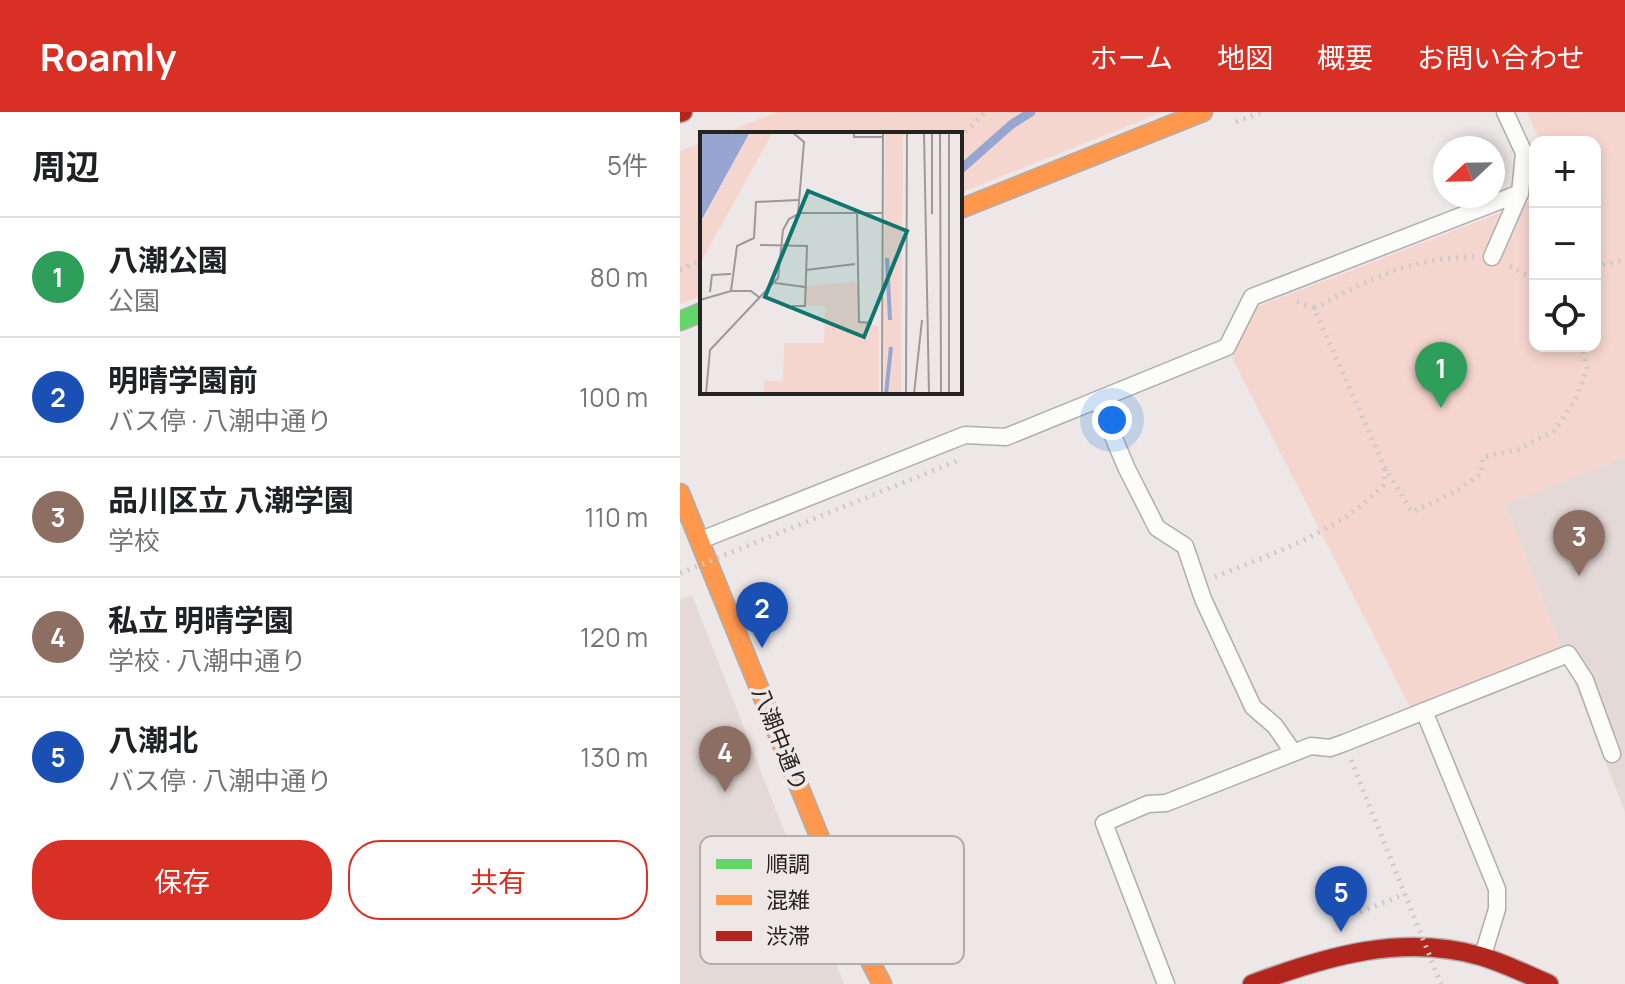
<!DOCTYPE html>
<html lang="ja">
<head>
<meta charset="utf-8">
<style>
  :root { --surface:#fff; --page:#f6f6f6; --text:#202124; --muted:#757577; --line:#e0e0e0; --accent:#d93025 }
  body { margin:0; font-family:Manrope,"Noto Sans JP",sans-serif; background:var(--page); color:var(--text) }
  .controls { position:absolute; right:24px; top:24px; display:grid; overflow:hidden; border-radius:16px; box-shadow:0 4px 12px #0003 }
  .controls button { width:72px; height:72px; display:grid; place-items:center; padding:0; border:0; border-bottom:2px solid var(--line); background:var(--surface); color:var(--text); font:40px sans-serif }
  .compass { position:absolute; left:753px; top:24px; width:72px; height:72px; border-radius:50%; background:var(--surface); box-shadow:0 4px 12px #0003; rotate:248deg }
  .you { position:absolute; left:432px; top:308px; width:28px; height:28px; margin:-20px; border:6px solid #fff; border-radius:50%; background:#1a73e8; box-shadow:0 0 0 12px #1a73e833 }
  .badge { display:grid; place-items:center; width:52px; height:52px; border-radius:50%; background:var(--accent); color:#fff; font-size:26px; font-weight:700 }
  .pin { position:absolute; translate:-50% -66px; filter:drop-shadow(0 2px 4px #0008) }
  .pin::after { content:''; position:absolute; top:42px; width:28px; height:24px; background:inherit; clip-path:polygon(0 0,100% 0,50% 100%) }
  .list { margin:0; padding:0; list-style:none }
  h2 { display:flex; justify-content:space-between; align-items:center; height:104px; margin:0; padding:0 32px; font-size:34px }
  h2 small { font-size:26px; font-weight:400; color:var(--muted) }
  .list li { display:grid; grid-template-columns:52px 1fr auto; gap:24px; align-items:center; box-sizing:border-box; height:120px; padding:0 32px; border-top:2px solid var(--line) }
  .list b { display:block; font-size:30px; white-space:nowrap }
  .list p { margin:0; font-size:26px; white-space:nowrap; color:var(--muted) }
  .list em { font-size:26px; font-style:normal; color:var(--muted) }
  .actions { display:flex; gap:16px; padding:24px 32px }
  .actions a { flex:1; padding:18px 0; border:2px solid var(--accent); border-radius:32px; text-align:center; font-size:28px; color:var(--accent) }
  .actions .main { background:var(--accent); color:#fff }
  .icon { flex:none; width:44px; height:44px; fill:none; stroke:currentColor; stroke-width:2; stroke-linecap:round; stroke-linejoin:round }
  .map { position:relative; flex:none; width:945px; height:872px; overflow:hidden }
  header { display:flex; align-items:center; gap:48px; box-sizing:border-box; height:112px; padding:0 40px; background:var(--accent); color:#fff }
  header strong { font-size:38px }
  nav { display:flex; gap:44px; margin-inline-start:auto; font-size:28px }
  main { display:flex }
  aside { flex:1; background:var(--surface) }
  .map>svg:first-child { display:block }
</style>
</head>
<body>
<header>
<strong>Roamly</strong>
<nav><a>ホーム</a><a>地図</a><a>概要</a><a>お問い合わせ</a></nav>
</header>
<main>
<aside>
<h2>周辺<small>5件</small></h2>
<ul class="list">
<li><span class="badge" style="background:#2e9e5b">1</span><div><b>八潮公園</b><p>公園</p></div><em>80 m</em></li>
<li><span class="badge" style="background:#1a4fb4">2</span><div><b>明晴学園前</b><p>バス停 · 八潮中通り</p></div><em>100 m</em></li>
<li><span class="badge" style="background:#8d6e63">3</span><div><b>品川区立 八潮学園</b><p>学校</p></div><em>110 m</em></li>
<li><span class="badge" style="background:#8d6e63">4</span><div><b>私立 明晴学園</b><p>学校 · 八潮中通り</p></div><em>120 m</em></li>
<li><span class="badge" style="background:#1a4fb4">5</span><div><b>八潮北</b><p>バス停 · 八潮中通り</p></div><em>130 m</em></li>
</ul>
<div class="actions"><a class="main">保存</a><a>共有</a></div>
</aside>
<div class="map">
<svg width="945" height="872" viewBox="0 0 945 872">
  <rect width="100%" height="100%" fill="#ede8e7"/>
  <g fill="#e4d9d6">
    <path d="M945,345v355l-120,-308z"/>
    <path d="M12,483l152,389h-164v-384z"/>
  </g>
  <g fill="#f5d6cf">
    <path d="M97,0h386l-203,81v-59h-238z"/>
    <path d="M847,0h98v345l-120,47 56,144 -150,61 -179,-351 17,-48 284,-110 2,-4v150h60v-204h-55z"/>
    <path d="M22,30v153l-22,9v-153z"/>
  </g>
  <g fill="none" stroke-linecap="round" stroke-linejoin="round">
    <path stroke="#97a6d1" stroke-width="9" d="M280,58l52,-46 19,-12"/>
    <g stroke="#b0adac" stroke-width="19">
      <g id="lane">
        <path d="M812,145l28,-64"/>
        <path d="M418,289l29,68 30,59 28,18 18,53 50,108 22,19 18,26"/>
        <path d="M21,428l264,-105 41,2 221,-90 25,-50 268,-104 4,-40 -19,-41"/>
        <path d="M744,599l73,178v20l-14,46"/>
        <path d="M486,872l-62,-161 44,-19 18,-1 145,-57 19,2 14,-5 224,-89 17,26 27,74"/>
      </g>
    </g>
    <g stroke="#b0adac" stroke-width="21">
      <path id="fast" d="M0,209l22,-9"/>
    </g>
    <g stroke="#b0adac" stroke-width="21">
      <g id="slow">
        <path d="M280,97l243,-97"/>
        <path d="M0,381l189,466 13,25"/>
      </g>
    </g>
    <g stroke="#b0adac" stroke-width="21">
      <g id="jam">
        <path d="M0,1l3,-1"/>
        <path d="M572,872c75,-28 149,-50 228,-28 24,7 46,18 69,28"/>
      </g>
    </g>
    <g stroke="#cbcac9" stroke-width="5" stroke-dasharray="2 6" stroke-linecap="butt">
      <path d="M556,10l25,-10"/>
      <path d="M280,26l25,-26"/>
      <path d="M830,154l25,14"/>
      <path d="M915,154l30,-6"/>
      <path d="M0,158l22,-10"/>
      <path d="M617,190l17,6 71,160 27,44 43,-20 26,-18 2,-17 36,-8 35,-18 22,-33 11,-29 -5,-23"/>
      <path d="M634,196c58,-29 93,-50 160,-51"/>
      <path d="M535,465c60,-25 123,-44 169,-92l1,-16"/>
      <path d="M680,800l45,-18"/>
    </g>
    <use href="#lane" stroke="#fcfcfb" stroke-width="16"/>
    <use href="#fast" stroke="#63d668" stroke-width="18"/>
    <use href="#slow" stroke="#ff974d" stroke-width="18"/>
    <use href="#jam" stroke="#b3261e" stroke-width="18"/>
    <g stroke="#cbcac9" stroke-width="5" stroke-dasharray="2 6" stroke-linecap="butt">
      <path d="M0,461l277,-112"/>
      <path d="M671,648l90,224"/>
    </g>
  </g>
  <g text-anchor="middle" dominant-baseline="central" stroke-width="8" stroke-linejoin="round" paint-order="stroke">
    <g font-size="22" fill="#252222" stroke="#efe7e5">
      <text transform="translate(100 627) rotate(68)">八潮中通り</text>
    </g>
  </g>
  <g transform="translate(20 20)">
    <rect width="262" height="262" fill="#ede8e7"/>
    <path d="M50,0h23l-73,132v-39zM185,0h18l-2,262h-17zM154,150l4,4v37l21,3v68h-115v-13h19l1,-38h40l1,-37 -19,-1v-19z" fill="#f5d6cf"/>
    <path d="M0,0h50l-50,91z" fill="#97a6d1"/>
    <path fill="none" stroke="#97a6d1" stroke-width="4" d="M187,126l3,62M186,262l5,-47"/>
    <path fill="none" stroke="#9d9998" stroke-width="2" d="M92,0l12,10 -6,72M154,0v5h29M224,0l5,262M232,0v82M240,0l1,262M157,81l2,109 13,1M60,113l47,1 -2,60h-13M106,138l49,-6M75,151l30,4M31,159l6,-45 17,-8 2,-36 42,-2M10,160l2,-17 19,-1M0,168l31,-9h20l9,7M6,262l4,-44 68,-72 5,-48 6,-11 11,-6h83M182,262l1,-262M206,262l1,-262M214,262l8,-74M249,262v-262"/>
    <path fill="#0f766e" fill-opacity="0.15" stroke="#0f766e" stroke-width="4" d="M108,59l99,40 -43,106 -99,-40z"/>
    <rect width="262" height="262" fill="none" stroke="#252222" stroke-width="4"/>
  </g>
  <rect x="20" y="724" width="264" height="128" rx="12" fill="#efe7e5" stroke="#b2acaa" stroke-width="2"/>
  <rect x="36" y="747" width="36" height="10" fill="#63d668"/>
  <rect x="36" y="783" width="36" height="10" fill="#ff974d"/>
  <rect x="36" y="819" width="36" height="10" fill="#b3261e"/>
  <g font-size="22" fill="#252222">
    <text x="86" y="760">順調</text>
    <text x="86" y="796">混雑</text>
    <text x="86" y="832">渋滞</text>
  </g>
</svg>
<div class="controls">
<button>+</button>
<button>−</button>
<button><svg class="icon" aria-label="locate" viewBox="0 0 24 24"><circle cx="12" cy="12" r="6"/><path d="M12 2v4M12 18v4M2 12h4M18 12h4"/></svg></button>
</div>
<svg class="compass" viewBox="-18 -18 36 36"><path d="M0-13l5 13h-10z" fill="#e53935"/><path d="M0 13l5-13h-10z" fill="#757577"/></svg>
<div class="you"></div>
<div class="pin badge" style="left:761px;top:296px;background:#2e9e5b">1</div>
<div class="pin badge" style="left:82px;top:536px;background:#1a4fb4">2</div>
<div class="pin badge" style="left:899px;top:464px;background:#8d6e63">3</div>
<div class="pin badge" style="left:45px;top:680px;background:#8d6e63">4</div>
<div class="pin badge" style="left:661px;top:820px;background:#1a4fb4">5</div>
</div>
</main>
</body>
</html>
